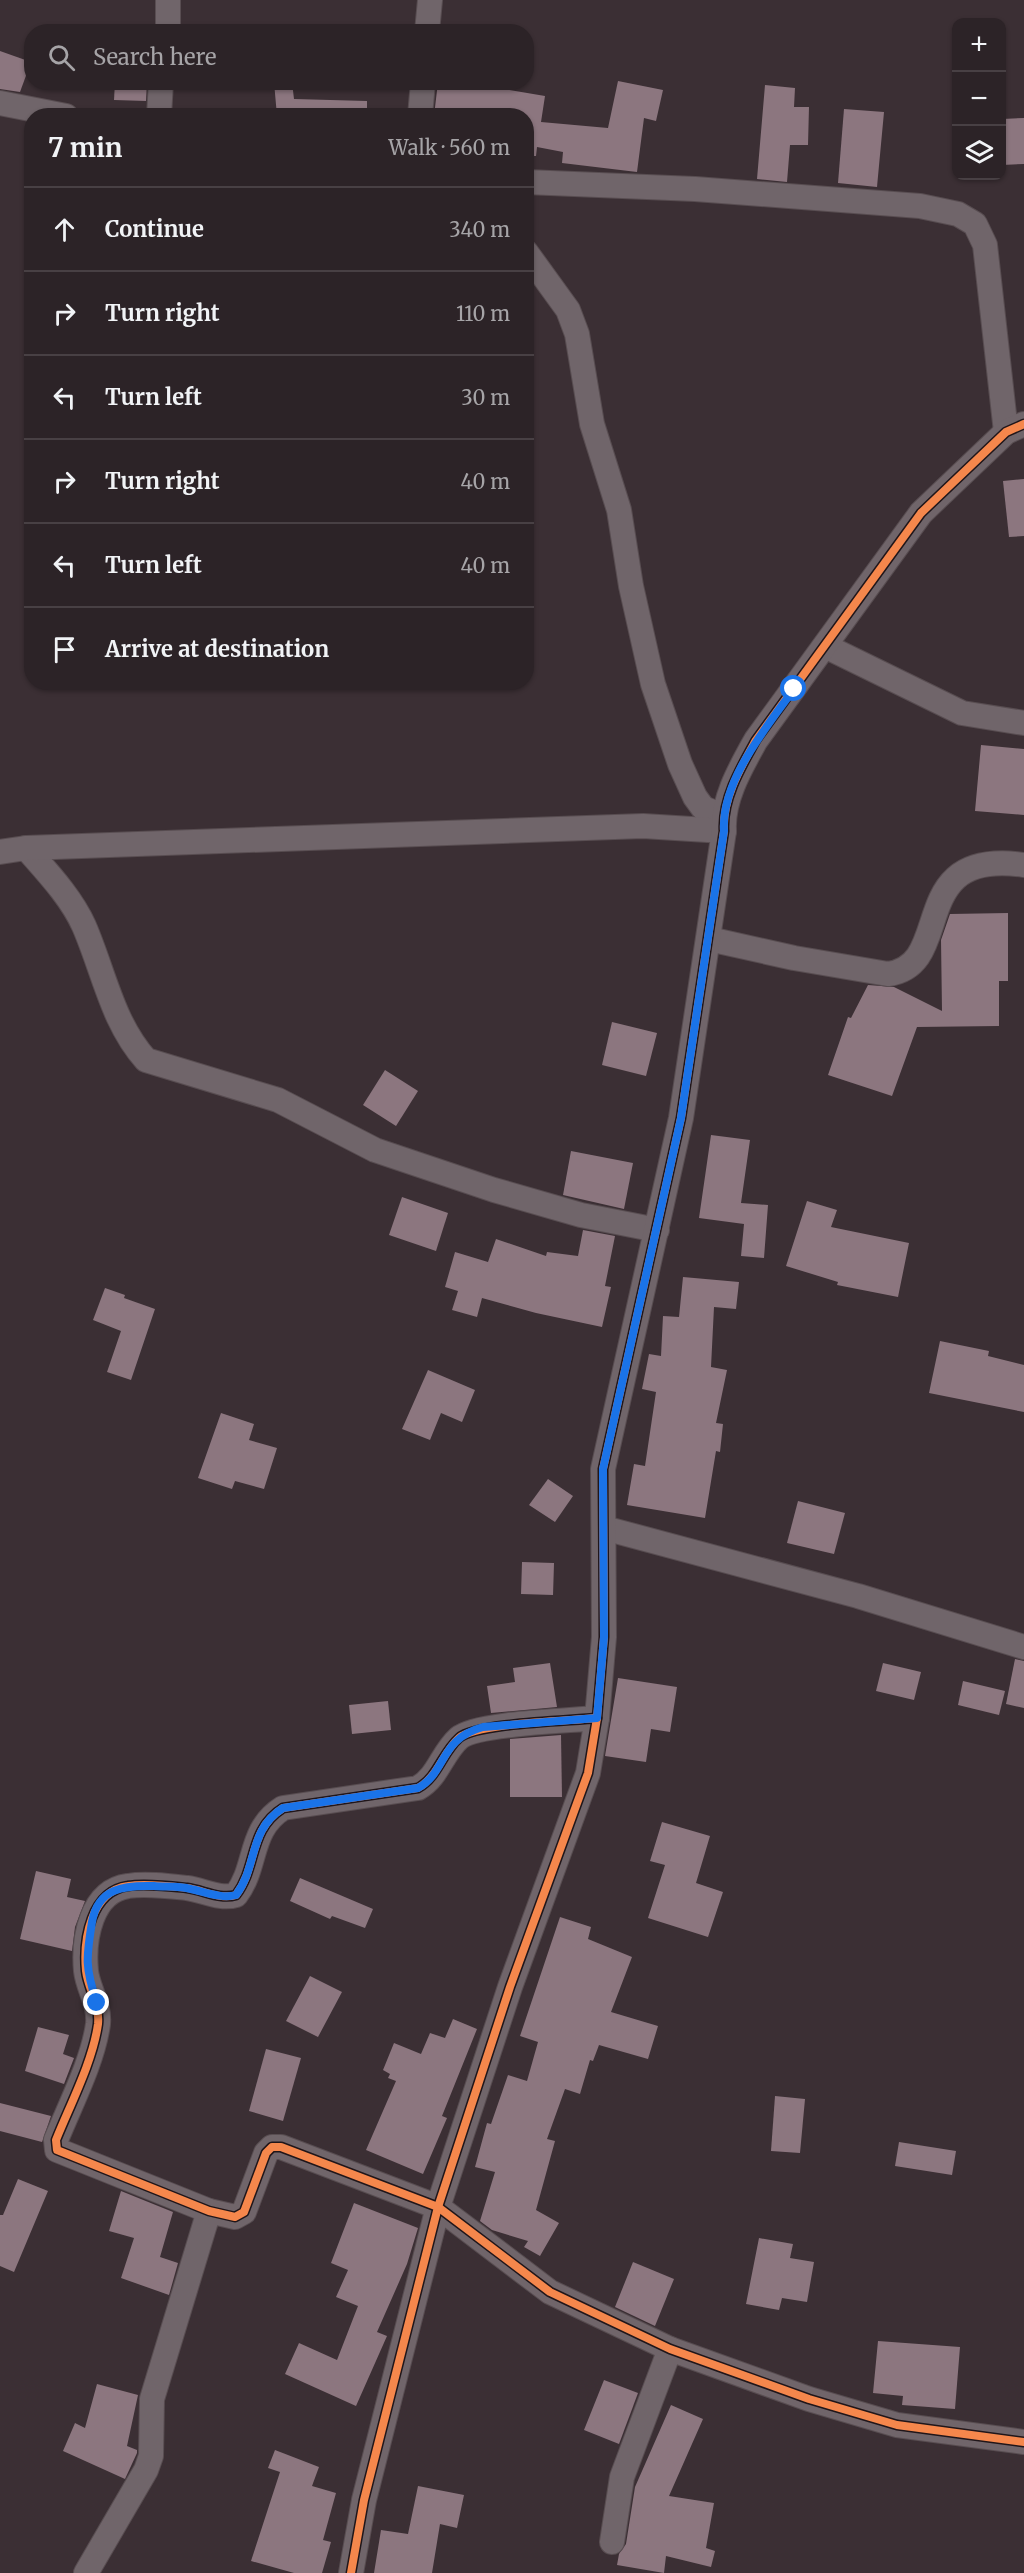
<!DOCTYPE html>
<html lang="en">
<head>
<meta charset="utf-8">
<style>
  :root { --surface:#2c2327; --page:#382f33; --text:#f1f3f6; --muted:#a6a4a7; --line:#484044 }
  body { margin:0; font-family:Merriweather,serif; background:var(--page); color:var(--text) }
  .controls { position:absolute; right:18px; top:18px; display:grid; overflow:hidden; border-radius:12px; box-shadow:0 2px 4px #0004 }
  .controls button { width:54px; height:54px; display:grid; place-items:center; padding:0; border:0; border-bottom:2px solid var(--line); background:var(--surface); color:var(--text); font:30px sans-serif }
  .stop { position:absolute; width:18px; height:18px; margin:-14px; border:4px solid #1a73e8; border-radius:50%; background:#fff }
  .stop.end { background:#1a73e8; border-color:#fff; box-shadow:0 2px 6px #0008 }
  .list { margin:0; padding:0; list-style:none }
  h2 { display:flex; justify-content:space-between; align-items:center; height:78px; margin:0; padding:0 24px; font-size:26px }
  h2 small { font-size:20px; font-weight:400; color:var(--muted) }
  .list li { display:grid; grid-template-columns:39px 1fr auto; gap:18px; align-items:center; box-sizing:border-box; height:84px; padding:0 24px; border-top:2px solid var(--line) }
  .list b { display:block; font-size:22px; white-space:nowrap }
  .list em { font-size:20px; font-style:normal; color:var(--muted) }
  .icon { flex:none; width:33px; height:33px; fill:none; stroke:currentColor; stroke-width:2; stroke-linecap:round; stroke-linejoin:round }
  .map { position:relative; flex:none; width:1024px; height:2573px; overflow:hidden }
  .search { position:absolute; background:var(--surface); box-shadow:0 2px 4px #0004; left:24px; top:24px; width:510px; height:66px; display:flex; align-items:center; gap:15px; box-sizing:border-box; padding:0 21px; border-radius:24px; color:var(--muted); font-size:22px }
  .panel { position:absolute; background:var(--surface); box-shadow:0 2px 4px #0004; left:24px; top:108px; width:510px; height:582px; border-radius:24px }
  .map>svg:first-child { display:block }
</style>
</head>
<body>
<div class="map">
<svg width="1024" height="2573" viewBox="0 0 1024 2573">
  <rect width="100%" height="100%" fill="#3b2f34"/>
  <g fill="#8c767f">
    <path d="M0,51l31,11 -11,30 -20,-3z"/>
    <path d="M618,81l45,9 -7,31 -12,-3 -7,54 -75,-9 1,-11 -26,-5 -1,9h-10v-40h-92l4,-34h47v4l60,10 -4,26 67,6z"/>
    <path d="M115,82h32l-1,19 -32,-1z"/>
    <path d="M274,82h18l2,17 73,2v15h-90z"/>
    <path d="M765,85l30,3 -1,19h15l-1,38h-18l-3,37 -30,-3z"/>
    <path d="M844,109l40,3 -7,75 -39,-4z"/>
    <path d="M1024,118v46l-22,1v-46z"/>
    <path d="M1024,479v57l-15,1 -6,-56z"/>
    <path d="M981,745l43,4v66l-49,-4z"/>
    <path d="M1008,913v68h-9v45l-82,1 -25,69 -64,-21 20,-58 3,1 17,-33 26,2 48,24 -1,-71 9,-26z"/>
    <path d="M612,1022l45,11 -11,43 -44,-11z"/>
    <path d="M385,1070l33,21 -22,35 -33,-21z"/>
    <path d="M711,1135l39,5 -9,63 27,2 -4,53 -23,-2 3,-32 -45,-6z"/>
    <path d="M571,1151l62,12 -9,46 -61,-14z"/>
    <path d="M402,1197l46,16 -12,38 -47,-16z"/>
    <path d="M807,1201l30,9 -6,17 78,16 -11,54 -61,-12 1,-3 -52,-16z"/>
    <path d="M583,1230l32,6 -10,50 6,1 -9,40 -66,-14 -54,-15 -5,19 -25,-7 6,-19 -13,-4 10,-35 33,10 8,-23 50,17 1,-4 31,4z"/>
    <path d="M683,1277l56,5 -3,27 -22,-2 -3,60 16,3 -11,53 7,1 -3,28 -4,-1 -11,67 -78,-13 7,-41 11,2 11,-74 -14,-3 7,-35 12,2 2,-40 16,1z"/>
    <path d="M105,1288l20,7 -1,3 31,11 -24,71 -24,-8 14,-41 -28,-11z"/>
    <path d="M940,1341l49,10 -1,5 36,9v47l-95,-19z"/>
    <path d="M428,1370l47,20 -13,32 -21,-9 -11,27 -28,-11z"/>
    <path d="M221,1413l33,11 -5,16 28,8 -13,41 -29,-8 -3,8 -34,-11z"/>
    <path d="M548,1479l25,17 -18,26 -26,-17z"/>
    <path d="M798,1501l47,12 -11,41 -47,-11z"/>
    <path d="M522,1562l32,1 -1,32 -32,-1z"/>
    <path d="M1015,1659l9,2v47l-18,-4z"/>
    <path d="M550,1663l7,44 -66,6 -4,-27 28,-4 -2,-14z"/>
    <path d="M883,1663l38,9 -7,28 -38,-9z"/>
    <path d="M618,1678l59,9 -7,45 -19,-3 -5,33 -41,-6z"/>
    <path d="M963,1681l42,10 -6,24 -41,-10z"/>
    <path d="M388,1701l3,29 -39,4 -3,-29z"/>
    <path d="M561,1735l1,62h-52v-58z"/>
    <path d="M662,1822l48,14 -14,47 27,9 -15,45 -60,-19 17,-53 -15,-4z"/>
    <path d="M36,1871l35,8 -4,18 18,4 -10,26 -3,24 -52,-12z"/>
    <path d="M300,1878l73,31 -8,19 -33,-12 -2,3 -40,-18z"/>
    <path d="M560,1917l31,10 -3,12 44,18 -21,55 47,14 -10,33 -49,-14 -6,16 -3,-1 -10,34 -15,-5 -18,50 8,2 -19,69 23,13 -19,33 -16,-9 4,-6 -36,-11 -12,-9 15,-49 -20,-5 12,-44 4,1 17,-49 19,6 11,-39 -18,-6z"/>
    <path d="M310,1976l32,16 -24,45 -32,-16z"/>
    <path d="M453,2019l24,10 -35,87 5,2 -24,56 -57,-24 30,-69 -8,-3 2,-4 -7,-4 11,-27 27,11 9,-21 15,5z"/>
    <path d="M38,2027l31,8 -6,19 11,4 -10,26 -39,-13z"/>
    <path d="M266,2049l35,9 -18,63 -34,-10z"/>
    <path d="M775,2096l30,3 -5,54 -29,-2z"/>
    <path d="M0,2103l51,13 -9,26 -42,-11z"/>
    <path d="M899,2142l57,9 -4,24 -57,-9z"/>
    <path d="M18,2179l30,12 -34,81 -14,-6v-51h3z"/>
    <path d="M121,2191l52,21 -13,45 18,6 -9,32 -48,-17 13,-40 -25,-7z"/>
    <path d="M354,2203l64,25 -11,36 -30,68 10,4 -31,70 -71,-32 14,-31 38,17 21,-54 -22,-9 12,-27 -17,-7z"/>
    <path d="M759,2238l34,6 -3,14 24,4 -7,40 -25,-4 -3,12 -33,-6z"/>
    <path d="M633,2262l41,17 -19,47 -40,-19z"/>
    <path d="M878,2341l82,6 -5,62 -53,-4 1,-9 -30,-3z"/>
    <path d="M604,2380l34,13 -19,51 -35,-14z"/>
    <path d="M97,2384l41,11 -11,51 10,4v3l-12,26 -62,-28 12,-28 10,5z"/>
    <path d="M671,2405l32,14 -34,77 45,7 -8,45 9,3 -4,16 -45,-11 -2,17 -47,-8 2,-11 7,-10 9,-57z"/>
    <path d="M275,2450l44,17 -7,19 24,7 -13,47 8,2 -9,31h-28l-43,-12 29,-89 -12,-4z"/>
    <path d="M418,2486l46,9 -7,33 -17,-4 -8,49h-58l7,-43 27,4z"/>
  </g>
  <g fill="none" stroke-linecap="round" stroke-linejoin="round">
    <g stroke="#584d51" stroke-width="26">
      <g id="minor">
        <path d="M168,0v32"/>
        <path d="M427,32l3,-32"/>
        <path d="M0,103l66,13"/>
        <path d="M159,116l2,-34"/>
        <path d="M420,116l3,-34"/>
        <path d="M526,182l169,7 225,17 38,8 17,10 10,21 21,187"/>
        <path d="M526,252l42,58 9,24 15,90 27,86 12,76 22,98 27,80 15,33 8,11 20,8"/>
        <path d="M825,646l137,67 62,10"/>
        <path d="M26,848c21,24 45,49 58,78 20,46 28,96 62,134l132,40 97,50 119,40 87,25 76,15"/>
        <path d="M0,852l26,-4 617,-22 81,5"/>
        <path d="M709,939l85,19 94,16c69,-9 15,-126 136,-109"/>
        <path d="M604,1528l254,68 166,51"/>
        <path d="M597,1718c-29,3 -121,5 -138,20 -17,15 -21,39 -41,50l-135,20c-35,22 -25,58 -47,87 -16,5 -33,-5 -49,-7 -18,-2 -42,-5 -59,-2 -37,5 -45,53 -42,85 2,18 14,33 12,53 -5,37 -28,81 -42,116l1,10 152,61 26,6 9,-5 22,-59 6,-6h9l157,60 112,85 120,57 139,50 88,26 127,17"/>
        <path d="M612,2542l10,-65 48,-128"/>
        <path d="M86,2573l60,-103 5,-14 1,-57 57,-188"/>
        <path d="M351,2573l13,-73 74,-293 72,-220 78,-214 9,-55 7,-81 -1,-168 78,-351 43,-287c-2,-32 17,-64 32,-91l165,-227 85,-81 18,-8"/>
      </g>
    </g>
    <use href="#minor" stroke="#70656a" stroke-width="24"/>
    <g stroke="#20161a" stroke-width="11">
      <g id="cycleway">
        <path d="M597,1718c-29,3 -121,5 -138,20 -17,15 -21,39 -41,50l-135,20c-35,22 -25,58 -47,87 -16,5 -33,-5 -49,-7 -18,-2 -42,-5 -59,-2 -37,5 -45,53 -42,85 2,18 14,33 12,53 -5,37 -28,81 -42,116l1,10 152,61 26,6 9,-5 22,-59 6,-6h9l157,60 112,85 120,57 139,50 88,26 127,17"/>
        <path d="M351,2573l13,-73 74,-293 72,-220 78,-214 9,-55 7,-81 -1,-168 78,-351 43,-287c-2,-32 17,-64 32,-91l165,-227 85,-81 18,-8"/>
      </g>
    </g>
    <use href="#cycleway" stroke="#f5874c" stroke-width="8"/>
  </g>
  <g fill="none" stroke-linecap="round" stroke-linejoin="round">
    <path stroke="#1a73e8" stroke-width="8" d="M97,2003c-12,-35 -11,-45 -5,-81 6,-34 32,-37 62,-36 12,1 25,0 37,3 14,3 31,10 45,6 22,-29 12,-65 47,-87l135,-20c29,-16 21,-49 65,-61l114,-9 7,-81 -1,-168 78,-351 43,-287c-3,-50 42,-103 70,-142"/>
  </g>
</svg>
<div class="controls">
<button>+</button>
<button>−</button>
<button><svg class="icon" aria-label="layers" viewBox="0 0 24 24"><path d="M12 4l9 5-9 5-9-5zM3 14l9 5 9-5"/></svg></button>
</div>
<div class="stop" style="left:794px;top:689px"></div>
<div class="stop end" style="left:97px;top:2003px"></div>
<div class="search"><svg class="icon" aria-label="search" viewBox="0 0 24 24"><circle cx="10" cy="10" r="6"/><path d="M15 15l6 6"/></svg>Search here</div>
<section class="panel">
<h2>7 min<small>Walk · 560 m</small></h2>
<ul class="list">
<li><svg class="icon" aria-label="ahead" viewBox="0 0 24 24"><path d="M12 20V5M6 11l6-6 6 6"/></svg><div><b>Continue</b></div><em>340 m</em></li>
<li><svg class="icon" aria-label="right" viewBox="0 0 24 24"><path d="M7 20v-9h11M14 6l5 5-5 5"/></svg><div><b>Turn right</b></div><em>110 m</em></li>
<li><svg class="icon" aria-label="left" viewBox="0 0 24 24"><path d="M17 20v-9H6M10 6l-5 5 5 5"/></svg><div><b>Turn left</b></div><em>30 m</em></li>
<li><svg class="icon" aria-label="right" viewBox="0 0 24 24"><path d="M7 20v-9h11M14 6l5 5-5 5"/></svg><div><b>Turn right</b></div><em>40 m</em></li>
<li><svg class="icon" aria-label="left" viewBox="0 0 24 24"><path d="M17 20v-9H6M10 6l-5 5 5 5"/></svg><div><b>Turn left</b></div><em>40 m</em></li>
<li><svg class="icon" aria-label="arrive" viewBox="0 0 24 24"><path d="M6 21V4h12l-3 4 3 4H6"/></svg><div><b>Arrive at destination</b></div></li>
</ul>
</section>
</div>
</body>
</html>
